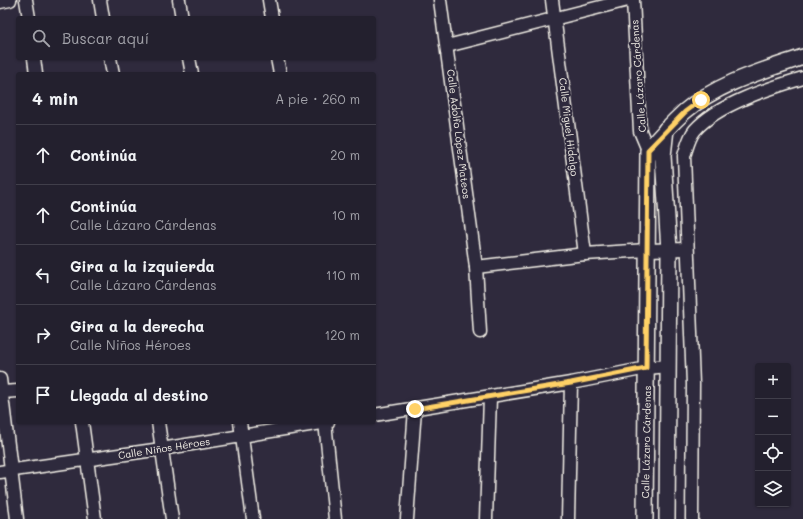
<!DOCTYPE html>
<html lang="es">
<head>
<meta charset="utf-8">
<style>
  :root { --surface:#23202e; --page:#2b2836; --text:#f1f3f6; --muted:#a3a3aa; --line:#403e4a }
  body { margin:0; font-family:Mali,sans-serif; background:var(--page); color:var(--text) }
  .controls { position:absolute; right:12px; bottom:12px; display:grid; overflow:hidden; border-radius:4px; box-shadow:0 1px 3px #0004 }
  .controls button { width:36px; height:36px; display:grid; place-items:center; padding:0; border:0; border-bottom:1px solid var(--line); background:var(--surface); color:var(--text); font:20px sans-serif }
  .stop { position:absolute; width:12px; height:12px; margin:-9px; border:3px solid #ffd166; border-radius:50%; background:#fff }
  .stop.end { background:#ffd166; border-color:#fff; box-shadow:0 1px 4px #0008 }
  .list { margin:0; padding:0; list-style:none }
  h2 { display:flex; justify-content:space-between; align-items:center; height:52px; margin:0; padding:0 16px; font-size:17px }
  h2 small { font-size:13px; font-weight:400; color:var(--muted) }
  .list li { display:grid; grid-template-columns:26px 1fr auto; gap:12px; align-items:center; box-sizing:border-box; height:60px; padding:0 16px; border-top:1px solid var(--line) }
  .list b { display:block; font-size:15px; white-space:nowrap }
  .list p { margin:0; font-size:13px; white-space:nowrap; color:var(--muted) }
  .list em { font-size:13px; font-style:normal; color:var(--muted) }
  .icon { flex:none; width:22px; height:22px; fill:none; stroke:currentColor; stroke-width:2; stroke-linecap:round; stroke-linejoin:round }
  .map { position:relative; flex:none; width:803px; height:519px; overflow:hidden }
  .search { position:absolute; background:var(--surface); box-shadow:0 1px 3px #0004; left:16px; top:16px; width:360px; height:44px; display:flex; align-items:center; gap:10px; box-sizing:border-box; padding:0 14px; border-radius:4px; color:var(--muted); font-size:15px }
  .panel { position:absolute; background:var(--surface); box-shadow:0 1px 3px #0004; left:16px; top:72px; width:360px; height:352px; border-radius:4px }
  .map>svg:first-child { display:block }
</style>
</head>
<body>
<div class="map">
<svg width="803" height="519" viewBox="0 0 803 519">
  <rect width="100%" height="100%" fill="#2f2a3d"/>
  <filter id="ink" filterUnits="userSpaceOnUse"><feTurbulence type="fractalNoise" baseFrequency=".025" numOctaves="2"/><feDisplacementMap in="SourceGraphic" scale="8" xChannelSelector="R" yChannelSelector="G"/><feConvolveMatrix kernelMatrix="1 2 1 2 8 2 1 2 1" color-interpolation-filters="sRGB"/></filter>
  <g filter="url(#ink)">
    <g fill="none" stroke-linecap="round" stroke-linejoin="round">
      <g stroke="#f4f1e8" stroke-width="15">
        <g id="minor">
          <path d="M26,0l3,18"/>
          <path d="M100,0l3,18"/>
          <path d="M179,0l3,18"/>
          <path d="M269,0l3,18"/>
          <path d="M440,0l36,267 4,65"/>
          <path d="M552,0l33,254"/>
          <path d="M633,0l7,131 8,19 15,6"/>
          <path d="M0,2l10,-2"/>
          <path d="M447,46l181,-46"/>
          <path d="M34,58l2,16"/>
          <path d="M110,58l3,16"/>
          <path d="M189,58l3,16"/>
          <path d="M277,58l3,16"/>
          <path d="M476,267l109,-13 62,-4 40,-1"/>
          <path d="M0,379l17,140"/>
          <path d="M2,392l16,-1"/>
          <path d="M374,415l197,-32 76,-15 22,-2"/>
          <path d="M82,422l13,97"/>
          <path d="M158,422l14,97"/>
          <path d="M240,422l13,97"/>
          <path d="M325,422l10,97"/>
          <path d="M0,472l161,-23 167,-27"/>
          <path d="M407,519l8,-110"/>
          <path d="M486,519l4,-122"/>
          <path d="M568,519l3,-136"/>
          <path d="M692,519l1,-135 -9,-228c3,-9 5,-19 11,-26 23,-26 75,-42 108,-52"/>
        </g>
      </g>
      <g stroke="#f4f1e8" stroke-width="18">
        <g id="tertiary">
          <path d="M666,129l-3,27 6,94 -2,269"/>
          <path d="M645,519l3,-369c11,-13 23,-26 36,-38 34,-29 78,-41 119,-55"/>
        </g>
      </g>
      <use href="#minor" stroke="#2f2a3d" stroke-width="12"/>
      <use href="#tertiary" stroke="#2f2a3d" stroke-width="15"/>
    </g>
  </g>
  <g fill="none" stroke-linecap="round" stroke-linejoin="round" filter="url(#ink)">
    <path stroke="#ffd166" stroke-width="5" d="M415,409l156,-26 75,-15 2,-218 37,-38 16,-12"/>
  </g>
  <g text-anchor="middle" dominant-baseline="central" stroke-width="4" stroke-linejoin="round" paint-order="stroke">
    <g font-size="10" fill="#f4f1e8" stroke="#2f2a3d">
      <text transform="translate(638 76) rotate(-94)">Calle Lázaro Cárdenas</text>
      <text transform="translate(569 127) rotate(83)">Calle Miguel Hidalgo</text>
      <text transform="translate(459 134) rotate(83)">Calle Adolfo López Mateos</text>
      <text transform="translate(646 442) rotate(-89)">Calle Lázaro Cárdenas</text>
      <text transform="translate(164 448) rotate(-9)">Calle Niños Héroes</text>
    </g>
  </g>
</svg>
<div class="controls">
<button>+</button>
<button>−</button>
<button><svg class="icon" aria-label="locate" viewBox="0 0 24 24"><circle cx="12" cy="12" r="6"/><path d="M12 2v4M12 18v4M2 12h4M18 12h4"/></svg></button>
<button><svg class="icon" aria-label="layers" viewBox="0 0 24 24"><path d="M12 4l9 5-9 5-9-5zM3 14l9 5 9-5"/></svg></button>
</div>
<div class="stop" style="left:701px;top:100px"></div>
<div class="stop end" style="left:415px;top:409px"></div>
<div class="search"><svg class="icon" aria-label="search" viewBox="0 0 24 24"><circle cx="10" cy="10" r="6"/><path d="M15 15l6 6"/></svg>Buscar aquí</div>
<section class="panel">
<h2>4 min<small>A pie · 260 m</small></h2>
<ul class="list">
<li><svg class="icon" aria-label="ahead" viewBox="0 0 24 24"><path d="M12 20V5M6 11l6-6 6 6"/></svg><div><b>Continúa</b></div><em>20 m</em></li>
<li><svg class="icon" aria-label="ahead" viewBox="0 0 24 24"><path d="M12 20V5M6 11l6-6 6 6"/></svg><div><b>Continúa</b><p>Calle Lázaro Cárdenas</p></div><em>10 m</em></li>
<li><svg class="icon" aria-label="left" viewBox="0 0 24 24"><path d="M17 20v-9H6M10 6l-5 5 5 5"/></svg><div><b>Gira a la izquierda</b><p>Calle Lázaro Cárdenas</p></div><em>110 m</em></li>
<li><svg class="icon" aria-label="right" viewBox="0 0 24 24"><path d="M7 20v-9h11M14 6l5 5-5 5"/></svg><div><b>Gira a la derecha</b><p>Calle Niños Héroes</p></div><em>120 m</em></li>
<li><svg class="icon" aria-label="arrive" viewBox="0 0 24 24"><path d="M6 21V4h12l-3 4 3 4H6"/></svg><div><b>Llegada al destino</b></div></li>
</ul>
</section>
</div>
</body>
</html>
